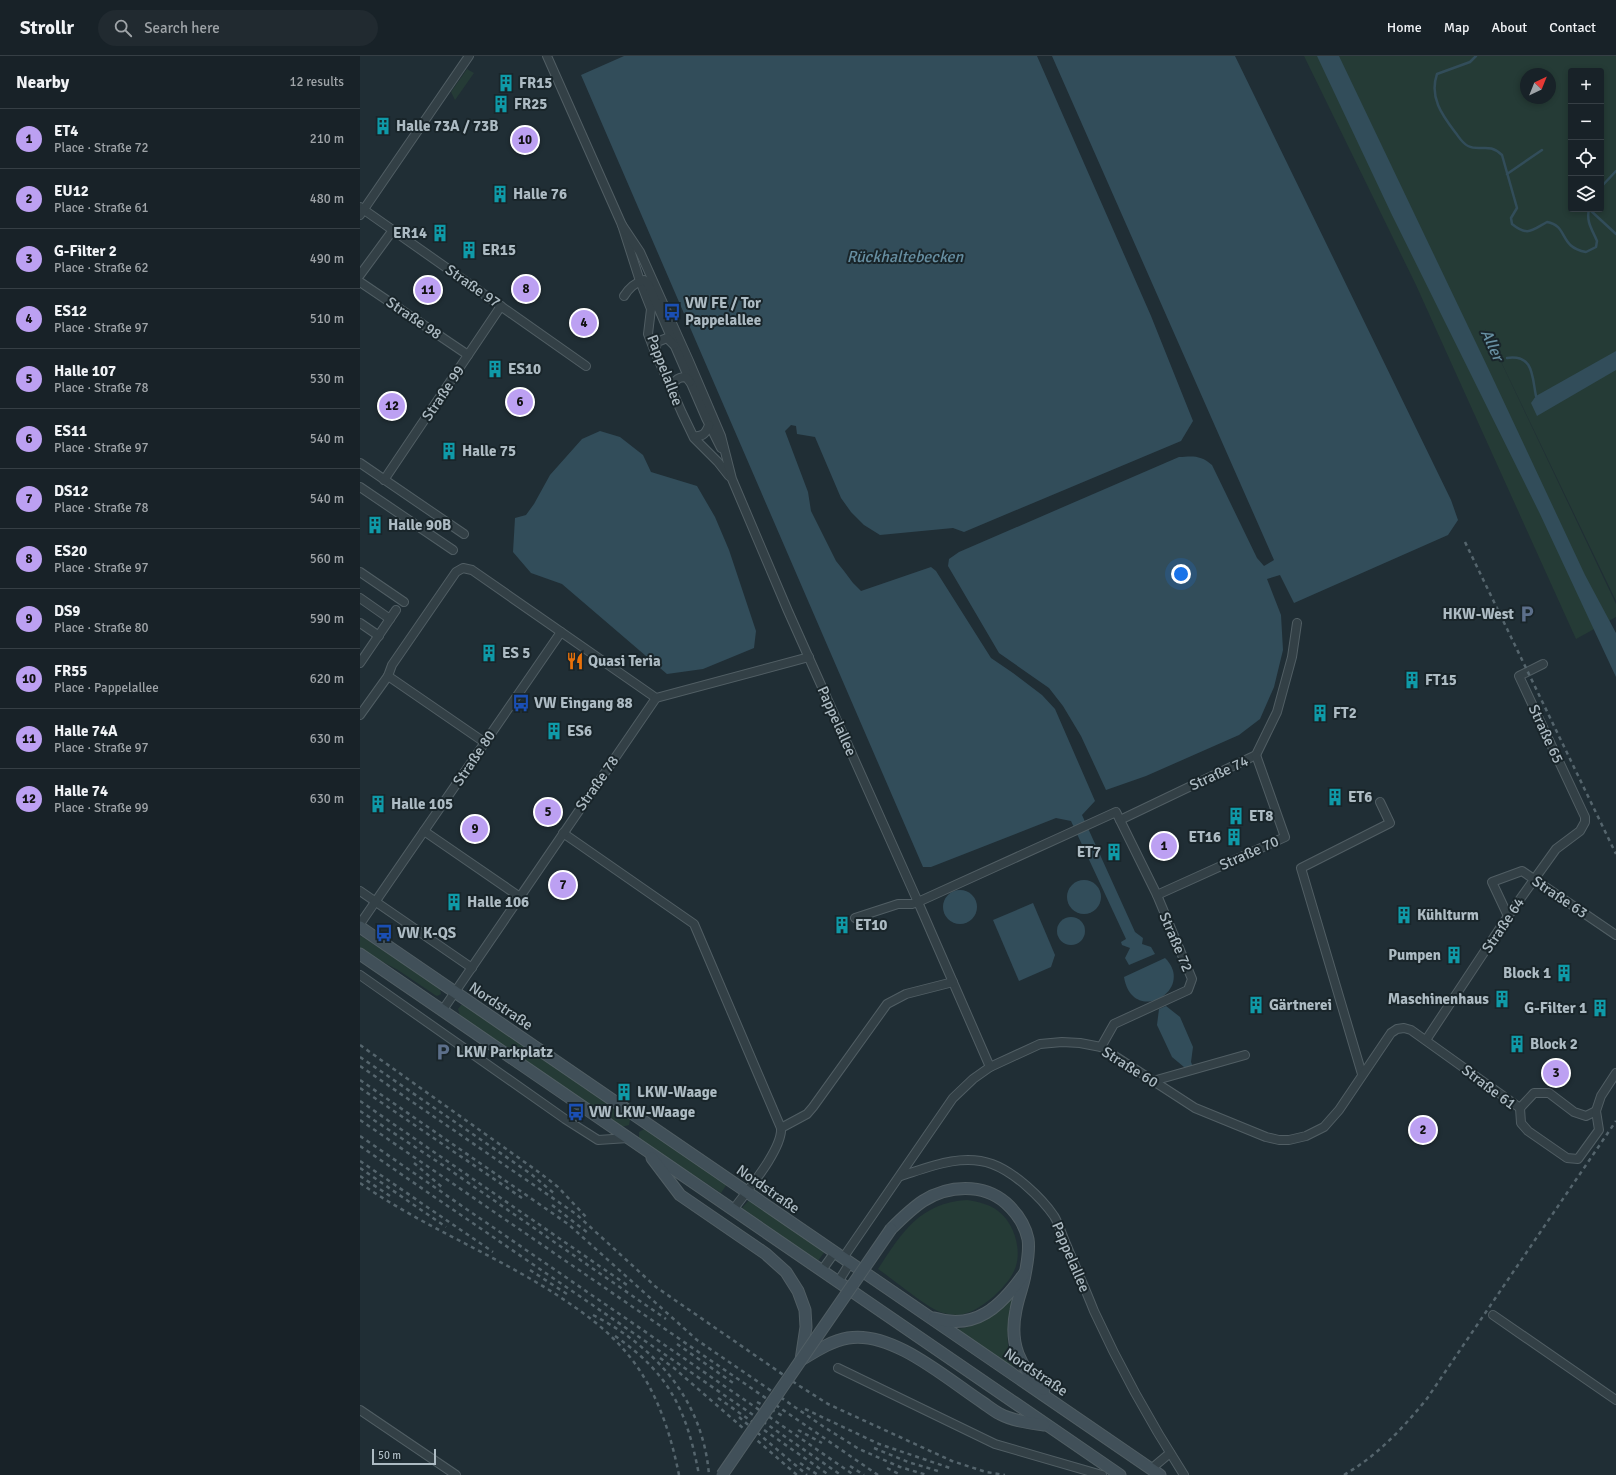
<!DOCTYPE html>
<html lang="en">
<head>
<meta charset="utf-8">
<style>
  :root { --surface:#182228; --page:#212a30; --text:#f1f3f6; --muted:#9fa4a8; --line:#363f45; --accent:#bca0f2 }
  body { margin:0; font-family:Signika,sans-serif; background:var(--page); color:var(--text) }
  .controls { position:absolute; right:12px; top:12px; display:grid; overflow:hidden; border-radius:4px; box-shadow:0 2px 6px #0003 }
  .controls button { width:36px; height:36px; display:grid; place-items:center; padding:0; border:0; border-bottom:1px solid var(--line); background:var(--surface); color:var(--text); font:20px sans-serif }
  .compass { position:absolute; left:1160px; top:12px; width:36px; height:36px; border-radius:50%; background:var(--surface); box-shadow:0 2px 6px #0003; rotate:43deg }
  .scale { position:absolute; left:12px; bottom:10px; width:64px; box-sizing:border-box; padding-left:4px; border:2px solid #adbbc3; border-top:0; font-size:11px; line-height:14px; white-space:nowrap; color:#adbbc3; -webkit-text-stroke:3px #19252a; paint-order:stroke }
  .you { position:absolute; left:821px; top:518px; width:14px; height:14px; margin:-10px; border:3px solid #fff; border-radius:50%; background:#1a73e8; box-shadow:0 0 0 6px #1a73e833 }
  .badge { display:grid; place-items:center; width:26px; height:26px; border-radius:50%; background:var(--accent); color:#111; font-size:13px; font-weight:700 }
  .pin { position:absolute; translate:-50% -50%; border:2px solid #fff; box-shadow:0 1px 4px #0006 }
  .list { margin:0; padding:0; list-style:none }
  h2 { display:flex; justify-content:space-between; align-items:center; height:52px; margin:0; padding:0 16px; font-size:17px }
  h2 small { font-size:13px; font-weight:400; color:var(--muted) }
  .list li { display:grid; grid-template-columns:26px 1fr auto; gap:12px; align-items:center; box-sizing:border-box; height:60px; padding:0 16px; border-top:1px solid var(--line) }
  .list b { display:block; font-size:15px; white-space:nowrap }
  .list p { margin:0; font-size:13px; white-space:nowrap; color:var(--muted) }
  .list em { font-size:13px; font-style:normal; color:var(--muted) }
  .icon { flex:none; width:22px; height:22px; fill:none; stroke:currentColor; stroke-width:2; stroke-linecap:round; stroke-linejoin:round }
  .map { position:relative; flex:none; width:1256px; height:1419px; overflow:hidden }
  header { display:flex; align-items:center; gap:24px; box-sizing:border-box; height:56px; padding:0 20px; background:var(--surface); border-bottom:1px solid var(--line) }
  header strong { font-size:19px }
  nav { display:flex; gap:22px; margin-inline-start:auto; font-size:14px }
  .search { width:280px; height:36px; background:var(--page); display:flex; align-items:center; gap:10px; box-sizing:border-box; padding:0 14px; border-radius:22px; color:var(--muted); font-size:15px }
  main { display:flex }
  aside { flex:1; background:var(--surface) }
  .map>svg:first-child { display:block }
</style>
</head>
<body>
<header>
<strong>Strollr</strong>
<div class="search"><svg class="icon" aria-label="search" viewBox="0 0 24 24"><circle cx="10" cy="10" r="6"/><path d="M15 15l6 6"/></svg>Search here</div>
<nav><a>Home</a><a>Map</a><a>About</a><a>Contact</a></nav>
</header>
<main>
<aside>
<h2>Nearby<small>12 results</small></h2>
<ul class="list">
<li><span class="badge">1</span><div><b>ET4</b><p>Place · Straße 72</p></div><em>210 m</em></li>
<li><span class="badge">2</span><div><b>EU12</b><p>Place · Straße 61</p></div><em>480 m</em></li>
<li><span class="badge">3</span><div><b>G-Filter 2</b><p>Place · Straße 62</p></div><em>490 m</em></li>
<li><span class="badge">4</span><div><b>ES12</b><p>Place · Straße 97</p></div><em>510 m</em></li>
<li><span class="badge">5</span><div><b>Halle 107</b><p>Place · Straße 78</p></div><em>530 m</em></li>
<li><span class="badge">6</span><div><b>ES11</b><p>Place · Straße 97</p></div><em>540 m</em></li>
<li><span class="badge">7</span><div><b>DS12</b><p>Place · Straße 78</p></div><em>540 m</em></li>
<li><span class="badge">8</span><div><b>ES20</b><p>Place · Straße 97</p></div><em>560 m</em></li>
<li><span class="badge">9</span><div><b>DS9</b><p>Place · Straße 80</p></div><em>590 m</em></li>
<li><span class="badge">10</span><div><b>FR55</b><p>Place · Pappelallee</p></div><em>620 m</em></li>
<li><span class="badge">11</span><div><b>Halle 74A</b><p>Place · Straße 97</p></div><em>630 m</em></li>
<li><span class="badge">12</span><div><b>Halle 74</b><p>Place · Straße 99</p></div><em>630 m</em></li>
</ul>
</aside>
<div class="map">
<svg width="1256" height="1419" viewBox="0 0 1256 1419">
  <rect width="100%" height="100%" fill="#202e35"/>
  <g fill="#253b36" fill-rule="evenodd">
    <path d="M944,0h312v545l-133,-277 133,280v13l-40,22 -160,-354zM1211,15h30v138h-30zM1166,18h24v24h-24z"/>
    <path d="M107,13l7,4 -19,27 -4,-8z"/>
    <path d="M0,880l3,1 77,51 1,6 -4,2 -2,-1 -37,-25 -36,-19 -2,-2z"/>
    <path d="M101,949h4l163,111 2,4 -1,5 -7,2 -162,-111 -2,-7z"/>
    <path d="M286,1072l81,56 -6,9 -82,-54v-7z"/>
    <path d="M389,1144l76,51 -7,10 -76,-53z"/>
    <path d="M607,1144c12,2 22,4 31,11 17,12 25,42 16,60 -7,16 -31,37 -47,42 -7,3 -16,2 -24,0 -15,-4 -50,-34 -65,-44 24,-37 42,-66 89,-69z"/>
    <path d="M657,1235c-9,29 -15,51 -1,81l-59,-43c27,-3 41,-21 60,-38z"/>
  </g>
  <g fill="#324d5a">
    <path d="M264,0h413l114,260 42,105 -12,20 -217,91 -11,-4 -73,7 -16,-10 -13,-13 -10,-14 -26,-61 -18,-3 -1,-8 -5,-1 -6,6 23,61 3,19 25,50 8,10 9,12 8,8 70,-24 5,4 55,87 22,15 29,22 13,14 40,92 -13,14 53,117 8,6 -1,6 9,3 4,7 -26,11 -4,-7 5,-10 -8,-3 -1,-3 5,-3 -55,-118 -15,-3 -125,49h-8l-342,-792z"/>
    <path d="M692,0h183l216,444 7,20 -10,15 -154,68 -14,-28 -13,4 14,36 2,35 -9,37 -14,32 -21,16 -93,41 -40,14 -25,-54 -18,-30 -14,-18 -50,-35 -51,-87 1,-7 10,-7 220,-95c14,-1 22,-2 33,8l45,93 7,8 10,-6z"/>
    <path d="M957,0h22l149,312 97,207 31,58v44l-76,-163 -149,-301z"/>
    <path d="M1256,295v19l-79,46 -6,-13 5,-7z"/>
    <path d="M240,375l20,6 23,18 8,17 46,14 18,31 14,33 27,81 -2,17 -51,21 -36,5 -105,-90 -31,-11 -18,-21 2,-34 11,-3 8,-11 16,-29 32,-36z"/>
    <circle cx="724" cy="841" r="17"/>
    <circle cx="600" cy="851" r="17"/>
    <path d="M673,847l22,52 -4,12 -32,14 -26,-61z"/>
    <circle cx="711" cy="875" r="14"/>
    <path d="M805,902c32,32 -33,69 -41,19z"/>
    <path d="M806,950l14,11 13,30 -2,15 2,5 -7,3 -2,-3 -12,-10 -15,-32 2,-16z"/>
  </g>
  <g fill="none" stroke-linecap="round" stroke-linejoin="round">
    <g stroke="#324d5a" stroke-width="2.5">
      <path d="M1116,0l-6,6 -33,12c-8,23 5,41 18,58 4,5 7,11 13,14 12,6 21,-4 34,9l15,53 -6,10 1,6c16,13 20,6 35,-2 22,4 11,25 39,30l10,-5 1,-6c-5,-12 -11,-19 -8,-32"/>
      <path d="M1147,118l35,-24"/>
      <path d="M1241,131l15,-16"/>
      <path d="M1229,153l27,25"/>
      <path d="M1147,302c27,-4 25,19 29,38"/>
    </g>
    <g stroke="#515e64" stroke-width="10">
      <g id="street">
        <path d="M187,0l75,169 18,56 11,28 -3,25 7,18 27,61 12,25 24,24 11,14"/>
        <path d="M0,151l226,159"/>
        <path d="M0,159l109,-159"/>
        <path d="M262,169l18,27 49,109 32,75 11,43 56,132 130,291 -6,2h-14l-43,14"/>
        <path d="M0,219l33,-45"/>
        <path d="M0,226l108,73"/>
        <path d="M264,240c5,-8 10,-13 20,-16l4,4 58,134 15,30"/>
        <path d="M295,296l2,-10 10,-4 7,7"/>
        <path d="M311,334c3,-8 5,-13 15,-13l4,5"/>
        <path d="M334,380c9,1 12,-3 15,-11"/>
        <path d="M0,407l104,71"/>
        <path d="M24,424l117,-174"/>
        <path d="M0,431l93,63"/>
        <path d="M0,516l44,30"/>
        <path d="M0,542l30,21"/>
        <path d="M0,567l19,13"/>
        <path d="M0,607l36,-53"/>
        <path d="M28,620l4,-11 64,-93 7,-4 9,2 184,128 153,-41"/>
        <path d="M0,659l28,-39 96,66"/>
        <path d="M760,764l136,-65 21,-43 15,-55 5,-34"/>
        <path d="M64,775l96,66"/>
        <path d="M203,777l131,91 87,204c2,21 -35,64 -48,82"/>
        <path d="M0,835l112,77"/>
        <path d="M797,839l128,-58 -29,-82"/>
        <path d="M1148,860l-16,-34 30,-11 94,64"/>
        <path d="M0,868l201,-292"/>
        <path d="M0,919l205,144 33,21 30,-2"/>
        <path d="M82,955l214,-313"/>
        <path d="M1066,984l82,-124 48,-67 24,-18 5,-9v-5l-66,-141 24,-12"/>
        <path d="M630,1011l-72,-165 198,-90 41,83 35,84 -4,11 -74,34 -13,23"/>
        <path d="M1002,1018l-61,-206 89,-45 -10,-21"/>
        <path d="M793,1025l92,-26"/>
        <path d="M1160,1052l14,-15h15l25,19 12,4 10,-5"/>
        <path d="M421,1072l26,-14 6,-7 74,-103 19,-10 47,-12"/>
        <path d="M541,1120c28,-9 61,-23 91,-12 22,8 49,33 62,52 5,8 8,19 12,28 9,22 19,44 28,67 26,57 56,111 90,164"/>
        <path d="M483,1202l110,-160 20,-19 17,-12 50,-23 22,-2 18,1 21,4 94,61 71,29 13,3h10l17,-4 18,-9 15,-17 52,-77 6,-4 7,-1 7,2 109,78 1,15 7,8 39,27 11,1 21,-29 -3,-19 5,-15 15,-23"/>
        <path d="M462,1214l13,-18"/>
        <path d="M478,1226l12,-19"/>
        <path d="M1133,1259l123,85"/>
        <path d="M478,1312l157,76 107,31"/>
        <path d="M0,1354l96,65"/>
        <path d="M791,1413l19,-16"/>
      </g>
    </g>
    <g stroke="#515e64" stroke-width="13">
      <g id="secondary">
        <path d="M0,871l800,548"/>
        <path d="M0,898l760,521"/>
        <path d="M292,1102l28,37 86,59 20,18 12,19 7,19 1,17 -5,33"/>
        <path d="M531,1173c10,-10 20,-20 32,-28 25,-16 60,-18 83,2 10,9 19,22 22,36 2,12 -1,24 -3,36 -2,12 -7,23 -9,35 -7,33 3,57 28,79"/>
        <path d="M574,1262c42,13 67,-12 90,-44"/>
        <path d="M441,1304c15,-9 30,-19 47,-22 44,-8 99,41 134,64 6,4 12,9 18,12 13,7 30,9 44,11"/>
      </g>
    </g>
    <use href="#street" stroke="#334046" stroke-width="8"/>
    <use href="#secondary" stroke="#415059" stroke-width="11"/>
    <g stroke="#55656d" stroke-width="2.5" stroke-dasharray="4 4" stroke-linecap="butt">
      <path d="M1105,486l151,312"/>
      <path d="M0,989l180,128 18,14 29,31"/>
      <path d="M0,1001l171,117 25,21"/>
      <path d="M0,1010l216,148 80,73 142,98 30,19 124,57 34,11 19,3"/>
      <path d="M0,1024l208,144 129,116 127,87 35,22 41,18 27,8"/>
      <path d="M0,1032l162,110"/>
      <path d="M0,1045l267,184"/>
      <path d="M0,1055l84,55 222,153"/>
      <path d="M0,1064l518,355"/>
      <path d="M0,1080l494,339"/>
      <path d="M0,1090l481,329"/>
      <path d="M0,1105l133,91"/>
      <path d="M54,1107l29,25"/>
      <path d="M0,1112l86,59"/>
      <path d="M0,1120l30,20"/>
      <path d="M0,1127c63,44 136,72 200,114 27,18 53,37 73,64 25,33 38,74 46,114"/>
      <path d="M192,1149l36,28"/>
      <path d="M170,1214l40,26"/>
      <path d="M233,1259c64,33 110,86 116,160"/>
      <path d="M255,1280c55,38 72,75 84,139"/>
      <path d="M317,1288l59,41"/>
      <path d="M300,1302l14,10 123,107"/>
      <path d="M358,1342l111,77"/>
      <path d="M397,1346l26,14"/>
      <path d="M445,1353l74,35 74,25"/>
      <path d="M379,1361l68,58"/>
      <path d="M438,1374l24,13"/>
      <path d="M514,1392l34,14 30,9"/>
      <path d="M440,1407l18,12"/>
      <path d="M490,1410l14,9"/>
      <path d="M527,1412l14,7"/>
      <path d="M984,1419c34,-20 57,-45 82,-75l190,-279"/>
    </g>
    <g stroke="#515e64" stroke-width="13" stroke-linecap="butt">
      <path id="secondary-bridge" d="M362,1419l169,-246"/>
    </g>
    <use href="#secondary-bridge" stroke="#415059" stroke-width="11"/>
  </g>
  <defs>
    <g id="building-bare" transform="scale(1.38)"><path d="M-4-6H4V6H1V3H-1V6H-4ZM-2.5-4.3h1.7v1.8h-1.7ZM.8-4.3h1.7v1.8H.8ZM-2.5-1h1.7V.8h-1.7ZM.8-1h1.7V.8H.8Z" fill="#0f9aa8" stroke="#19252a" stroke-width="2.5" paint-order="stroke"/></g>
    <g id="bus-bare" transform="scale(1.38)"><path d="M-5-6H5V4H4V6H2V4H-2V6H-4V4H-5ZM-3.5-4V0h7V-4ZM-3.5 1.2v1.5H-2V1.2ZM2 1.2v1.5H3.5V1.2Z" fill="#1a4fb4" stroke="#19252a" stroke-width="2.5" paint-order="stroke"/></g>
    <g id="parking-bare" transform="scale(1.38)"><path d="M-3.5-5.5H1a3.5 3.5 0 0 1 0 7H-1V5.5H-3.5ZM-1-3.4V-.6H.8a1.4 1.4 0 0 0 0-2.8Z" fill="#5c6f8a" stroke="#19252a" stroke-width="2.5" paint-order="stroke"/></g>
    <g id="restaurant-bare" transform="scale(1.38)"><path d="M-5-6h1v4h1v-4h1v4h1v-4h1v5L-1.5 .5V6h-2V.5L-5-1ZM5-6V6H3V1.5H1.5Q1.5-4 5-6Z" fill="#e8710a" stroke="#19252a" stroke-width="2.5" paint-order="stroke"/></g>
  </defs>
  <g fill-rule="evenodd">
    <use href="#building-bare" x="146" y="27"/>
    <use href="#building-bare" x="141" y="48"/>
    <use href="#building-bare" x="23" y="70"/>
    <use href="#building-bare" x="140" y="138"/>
    <use href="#building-bare" x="80" y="177"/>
    <use href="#building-bare" x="109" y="194"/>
    <use href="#bus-bare" x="312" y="256"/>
    <use href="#building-bare" x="135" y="313"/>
    <use href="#building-bare" x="89" y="395"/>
    <use href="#building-bare" x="15" y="469"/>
    <use href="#parking-bare" x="1167" y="558"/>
    <use href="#building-bare" x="129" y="597"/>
    <use href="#restaurant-bare" x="215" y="605"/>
    <use href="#building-bare" x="1052" y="624"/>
    <use href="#bus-bare" x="161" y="647"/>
    <use href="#building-bare" x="960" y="657"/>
    <use href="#building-bare" x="194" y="675"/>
    <use href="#building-bare" x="975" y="741"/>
    <use href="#building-bare" x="18" y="748"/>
    <use href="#building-bare" x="876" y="760"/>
    <use href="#building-bare" x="874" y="781"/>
    <use href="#building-bare" x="754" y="796"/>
    <use href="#building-bare" x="94" y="846"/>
    <use href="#building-bare" x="1044" y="859"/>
    <use href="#building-bare" x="482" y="869"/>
    <use href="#bus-bare" x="24" y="877"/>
    <use href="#building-bare" x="1094" y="899"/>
    <use href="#building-bare" x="1204" y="917"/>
    <use href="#building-bare" x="1142" y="943"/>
    <use href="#building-bare" x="896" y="949"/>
    <use href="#building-bare" x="1240" y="952"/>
    <use href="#building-bare" x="1157" y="988"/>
    <use href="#parking-bare" x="83" y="996"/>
    <use href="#building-bare" x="264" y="1036"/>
    <use href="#bus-bare" x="216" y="1056"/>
  </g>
  <g text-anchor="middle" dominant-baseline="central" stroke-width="4" stroke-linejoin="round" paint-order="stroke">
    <g font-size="15" font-weight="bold" fill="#adbbc3" stroke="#19252a" text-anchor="start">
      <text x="159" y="27">FR15</text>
      <text x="154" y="48">FR25</text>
      <text x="36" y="70">Halle 73A / 73B</text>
      <text x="153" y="138">Halle 76</text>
      <text x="67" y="177" text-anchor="end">ER14</text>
      <text x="122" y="194">ER15</text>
      <text x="325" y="247">VW FE / Tor<tspan x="325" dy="17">Pappelallee</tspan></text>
      <text x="148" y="313">ES10</text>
      <text x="102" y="395">Halle 75</text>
      <text x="28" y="469">Halle 90B</text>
      <text x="1154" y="558" text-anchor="end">HKW-West</text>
      <text x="142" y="597">ES 5</text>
      <text x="228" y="605">Quasi Teria</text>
      <text x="1065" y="624">FT15</text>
      <text x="174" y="647">VW Eingang 88</text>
      <text x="973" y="657">FT2</text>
      <text x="207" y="675">ES6</text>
      <text x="988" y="741">ET6</text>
      <text x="31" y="748">Halle 105</text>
      <text x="889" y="760">ET8</text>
      <text x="861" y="781" text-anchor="end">ET16</text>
      <text x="741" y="796" text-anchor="end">ET7</text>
      <text x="107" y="846">Halle 106</text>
      <text x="1057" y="859">Kühlturm</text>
      <text x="495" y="869">ET10</text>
      <text x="37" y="877">VW K-QS</text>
      <text x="1081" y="899" text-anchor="end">Pumpen</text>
      <text x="1191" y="917" text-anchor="end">Block 1</text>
      <text x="1129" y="943" text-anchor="end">Maschinenhaus</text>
      <text x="909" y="949">Gärtnerei</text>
      <text x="1227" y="952" text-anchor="end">G-Filter 1</text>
      <text x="1170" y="988">Block 2</text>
      <text x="96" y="996">LKW Parkplatz</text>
      <text x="277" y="1036">LKW-Waage</text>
      <text x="229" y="1056">VW LKW-Waage</text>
    </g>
    <g font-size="15" fill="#adbbc3" stroke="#19252a">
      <text transform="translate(113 230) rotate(35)">Straße 97</text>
      <text transform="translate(54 262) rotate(34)">Straße 98</text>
      <text transform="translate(305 314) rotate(69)">Pappelallee</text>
      <text transform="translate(83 337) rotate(-56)">Straße 99</text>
      <text transform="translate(477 665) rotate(66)">Pappelallee</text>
      <text transform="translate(1186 678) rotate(65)">Straße 65</text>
      <text transform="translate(114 702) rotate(-56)">Straße 80</text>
      <text transform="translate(859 717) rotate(-25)">Straße 74</text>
      <text transform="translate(237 727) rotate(-55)">Straße 78</text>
      <text transform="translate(889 797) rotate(-24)">Straße 70</text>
      <text transform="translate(1200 841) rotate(34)">Straße 63</text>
      <text transform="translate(1143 869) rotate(-56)">Straße 64</text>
      <text transform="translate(816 886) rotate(67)">Straße 72</text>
      <text transform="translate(141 950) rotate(34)">Nordstraße</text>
      <text transform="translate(770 1011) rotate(32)">Straße 60</text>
      <text transform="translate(1129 1031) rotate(37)">Straße 61</text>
      <text transform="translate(408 1133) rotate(35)">Nordstraße</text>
      <text transform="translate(711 1201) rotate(67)">Pappelallee</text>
      <text transform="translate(676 1316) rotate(34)">Nordstraße</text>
    </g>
    <g font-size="16" font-style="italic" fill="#678fa2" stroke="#19252a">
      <text x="545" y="201">Rückhaltebecken</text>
      <text transform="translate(1132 289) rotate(65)">Aller</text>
    </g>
  </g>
</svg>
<div class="controls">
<button>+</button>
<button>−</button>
<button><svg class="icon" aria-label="locate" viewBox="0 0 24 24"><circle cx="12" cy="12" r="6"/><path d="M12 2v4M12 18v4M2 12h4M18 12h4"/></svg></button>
<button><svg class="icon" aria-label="layers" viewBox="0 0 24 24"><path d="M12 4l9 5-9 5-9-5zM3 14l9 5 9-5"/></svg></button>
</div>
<svg class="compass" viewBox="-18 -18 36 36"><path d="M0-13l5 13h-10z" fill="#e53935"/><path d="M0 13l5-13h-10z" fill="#9fa4a8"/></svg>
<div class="scale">50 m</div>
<div class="you"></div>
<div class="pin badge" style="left:804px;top:790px">1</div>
<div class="pin badge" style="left:1063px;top:1074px">2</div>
<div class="pin badge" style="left:1196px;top:1017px">3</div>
<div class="pin badge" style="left:224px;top:267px">4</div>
<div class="pin badge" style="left:188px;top:756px">5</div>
<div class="pin badge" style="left:160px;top:346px">6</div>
<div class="pin badge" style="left:203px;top:829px">7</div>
<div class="pin badge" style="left:166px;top:233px">8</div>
<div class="pin badge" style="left:115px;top:773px">9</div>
<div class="pin badge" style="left:165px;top:84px">10</div>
<div class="pin badge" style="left:68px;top:234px">11</div>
<div class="pin badge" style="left:32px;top:350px">12</div>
</div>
</main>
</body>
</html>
